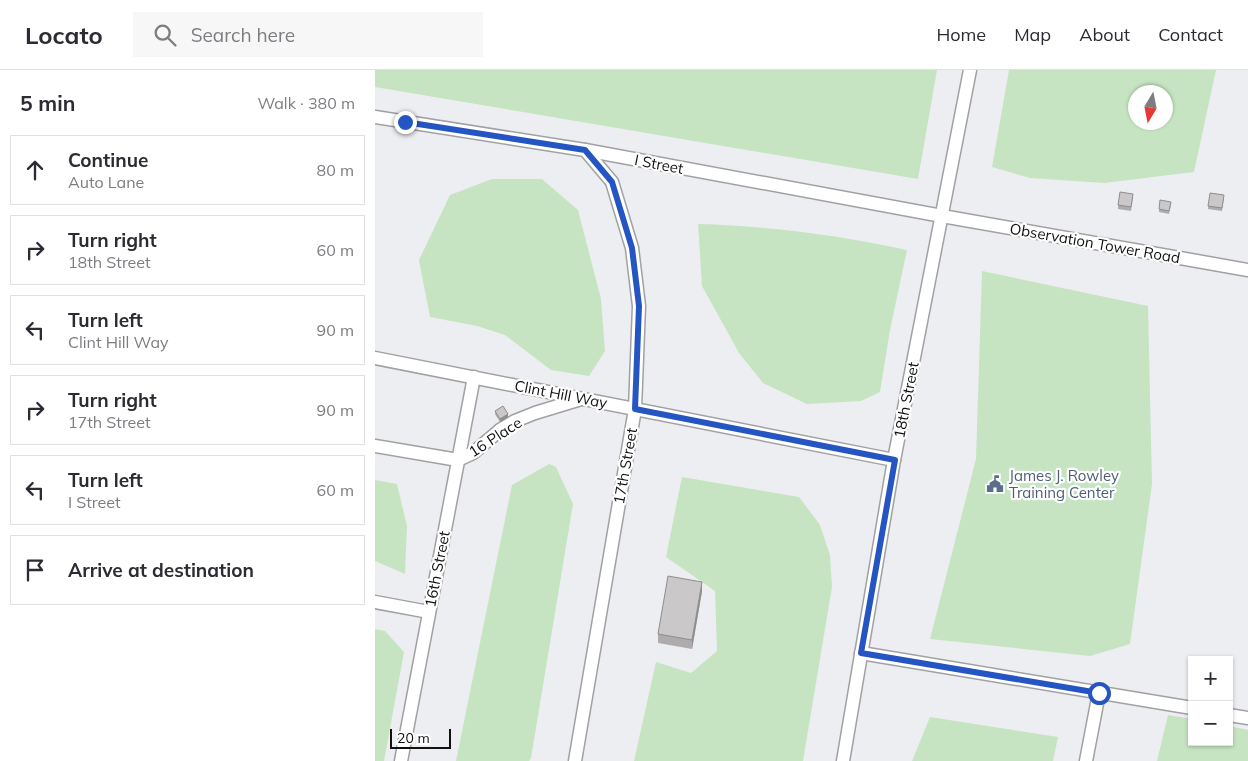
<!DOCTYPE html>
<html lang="en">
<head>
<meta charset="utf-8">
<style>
  :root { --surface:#fff; --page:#f7f7f7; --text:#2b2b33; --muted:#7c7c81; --line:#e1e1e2 }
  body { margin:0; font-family:Mulish,sans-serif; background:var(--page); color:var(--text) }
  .controls { position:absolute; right:15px; bottom:15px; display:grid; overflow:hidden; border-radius:0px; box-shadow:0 1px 4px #0004 }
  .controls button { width:45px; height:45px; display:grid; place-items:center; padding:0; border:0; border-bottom:1px solid var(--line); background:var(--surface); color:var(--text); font:25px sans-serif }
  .compass { position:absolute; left:753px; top:15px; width:45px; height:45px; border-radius:50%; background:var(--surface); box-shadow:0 1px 4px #0004; rotate:190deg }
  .scale { position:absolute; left:15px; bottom:12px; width:61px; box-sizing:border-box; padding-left:5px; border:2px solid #111112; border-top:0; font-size:14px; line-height:18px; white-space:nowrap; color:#111112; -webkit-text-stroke:4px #fff; paint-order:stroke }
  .stop { position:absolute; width:15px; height:15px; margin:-11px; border:4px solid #2455c3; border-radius:50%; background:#fff }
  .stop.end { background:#2455c3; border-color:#fff; box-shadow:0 1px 5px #0008 }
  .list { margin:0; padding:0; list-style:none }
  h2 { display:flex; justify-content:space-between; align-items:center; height:65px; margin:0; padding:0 20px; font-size:21px }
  h2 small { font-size:16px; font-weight:400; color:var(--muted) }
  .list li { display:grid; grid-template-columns:32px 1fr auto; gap:15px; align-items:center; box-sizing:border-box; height:70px; margin:0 10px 10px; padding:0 10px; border:1px solid var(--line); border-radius:0px }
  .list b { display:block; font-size:19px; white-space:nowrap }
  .list p { margin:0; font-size:16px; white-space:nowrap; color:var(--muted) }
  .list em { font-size:16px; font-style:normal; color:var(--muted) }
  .icon { flex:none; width:28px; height:28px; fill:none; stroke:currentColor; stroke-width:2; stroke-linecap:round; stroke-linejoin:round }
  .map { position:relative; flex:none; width:873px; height:691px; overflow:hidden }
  header { display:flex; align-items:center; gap:30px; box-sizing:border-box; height:70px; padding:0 25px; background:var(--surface); border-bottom:1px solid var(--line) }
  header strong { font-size:24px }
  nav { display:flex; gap:28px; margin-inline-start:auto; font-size:18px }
  .search { width:350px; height:45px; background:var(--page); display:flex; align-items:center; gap:12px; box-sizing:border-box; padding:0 18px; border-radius:0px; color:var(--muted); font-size:19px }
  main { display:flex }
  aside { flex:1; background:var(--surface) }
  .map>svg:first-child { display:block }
</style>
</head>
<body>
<header>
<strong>Locato</strong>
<div class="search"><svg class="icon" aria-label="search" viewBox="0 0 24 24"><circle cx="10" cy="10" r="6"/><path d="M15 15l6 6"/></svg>Search here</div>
<nav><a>Home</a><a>Map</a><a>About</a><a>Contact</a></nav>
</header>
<main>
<aside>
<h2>5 min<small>Walk · 380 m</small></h2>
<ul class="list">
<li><svg class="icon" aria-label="ahead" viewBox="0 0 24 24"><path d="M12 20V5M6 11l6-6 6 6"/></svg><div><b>Continue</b><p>Auto Lane</p></div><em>80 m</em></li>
<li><svg class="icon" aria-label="right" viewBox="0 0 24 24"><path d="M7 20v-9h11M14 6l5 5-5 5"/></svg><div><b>Turn right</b><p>18th Street</p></div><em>60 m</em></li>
<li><svg class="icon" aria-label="left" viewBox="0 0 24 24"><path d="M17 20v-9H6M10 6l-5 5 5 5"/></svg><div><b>Turn left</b><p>Clint Hill Way</p></div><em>90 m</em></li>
<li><svg class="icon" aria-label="right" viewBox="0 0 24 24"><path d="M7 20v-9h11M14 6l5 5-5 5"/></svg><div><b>Turn right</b><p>17th Street</p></div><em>90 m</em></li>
<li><svg class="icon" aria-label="left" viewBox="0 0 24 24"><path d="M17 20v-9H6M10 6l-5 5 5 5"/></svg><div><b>Turn left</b><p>I Street</p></div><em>60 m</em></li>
<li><svg class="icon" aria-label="arrive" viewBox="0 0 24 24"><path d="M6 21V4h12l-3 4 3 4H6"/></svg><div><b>Arrive at destination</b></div></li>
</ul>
</aside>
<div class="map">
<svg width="873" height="691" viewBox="0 0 873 691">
  <rect width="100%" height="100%" fill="#edeef1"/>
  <g fill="#c6e4c2" fill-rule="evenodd">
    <path d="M0,0h562l-19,109 -543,-92z"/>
    <path d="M634,0h207l-22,102 -90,11 -74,-5 -38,-11zM760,22h30v30h-30z"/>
    <path d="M117,109h50l36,31 23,89 4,52 -16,25 -38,-6 -46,-35 -28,-9 -47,-9 -11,-57 31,-65z"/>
    <path d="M323,154c70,2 140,11 209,26l-17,80 -10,62 -19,9 -54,3 -44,-21 -24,-30 -37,-67z"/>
    <path d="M607,201l166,35 4,178 -22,160 -40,12 -160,-17 46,-180z"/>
    <path d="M174,394l7,3 17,37 -42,254 -2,3h-73l56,-276z"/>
    <path d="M307,407l117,20 21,28 10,30 2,32 -29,174h-169l22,-99 35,11 26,-22 -2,-60 -49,-34z"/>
    <path d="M0,410l22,4 10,42 -2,48 -30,-13z"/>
    <path d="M0,559l10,2 19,21 -20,109h-9z"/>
    <path d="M793,645l24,4v23h37v-16l19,4v31h-91z"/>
    <path d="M555,647l128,20 -5,24h-141z"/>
  </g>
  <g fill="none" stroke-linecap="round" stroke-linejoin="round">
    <g stroke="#a1a1a4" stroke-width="15">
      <g id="lane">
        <path d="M0,47l210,33 357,66 306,54"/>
        <path d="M0,288l519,102"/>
        <path d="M0,376l83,14 15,-7 27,-23 15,-9 20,-8 46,-14"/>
        <path d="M0,532l54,10"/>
        <path d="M486,583l331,55"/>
        <path d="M854,645l19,3"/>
        <path d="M26,691l73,-384"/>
        <path d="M200,691l60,-352 4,-103 -7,-58 -20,-66 -27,-32"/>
        <path d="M468,691l51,-301 76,-390"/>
        <path d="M711,691l13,-68"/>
      </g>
    </g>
    <use href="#lane" stroke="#fff" stroke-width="12"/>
  </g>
  <g fill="#afacae">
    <path d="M758,127l-2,14 -13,-2v-4z"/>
    <path d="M849,128l-2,13 -14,-2v-3z"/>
    <path d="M796,135l-2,9 -10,-2v-3z"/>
    <path d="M120,341l13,6 -8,5 -5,-8z"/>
    <path d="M327,521l-10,58 -34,-6v-9z"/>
  </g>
  <g fill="#8e8c8d">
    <path d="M133,344v3l-8,5v-3z"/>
    <path d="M327,512v9l-10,58v-9z"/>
  </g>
  <g fill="#cbc8ca" stroke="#8e8c8d">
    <path d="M745,122l13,2 -2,13 -13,-2z"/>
    <path d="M835,123l14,2 -2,13 -14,-2z"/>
    <path d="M785,130l11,2 -2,9 -10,-2z"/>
    <path d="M128,336l5,8 -8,5 -5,-8z"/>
    <path d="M293,506l34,6 -10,58 -34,-6z"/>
  </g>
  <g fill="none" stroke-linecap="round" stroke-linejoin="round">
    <path stroke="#2455c3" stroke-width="6" d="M30,52l180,28 27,32 20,66 7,58 -4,103 260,51 -34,193 238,40"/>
  </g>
  <defs>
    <g id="civic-bare" transform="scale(1.35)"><path d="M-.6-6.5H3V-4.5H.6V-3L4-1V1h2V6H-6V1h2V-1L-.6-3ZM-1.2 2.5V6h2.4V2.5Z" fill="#5c6f8a" stroke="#fff" stroke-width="2.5" paint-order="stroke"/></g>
  </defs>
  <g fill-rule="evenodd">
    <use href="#civic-bare" x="620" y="414"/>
  </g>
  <g text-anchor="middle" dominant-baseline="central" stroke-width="4.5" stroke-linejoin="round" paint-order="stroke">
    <g font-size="15" fill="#111112" stroke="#fff">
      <text transform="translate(284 94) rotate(11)">I Street</text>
      <text transform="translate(720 173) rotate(10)">Observation Tower Road</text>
      <text transform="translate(186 324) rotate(11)">Clint Hill Way</text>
      <text transform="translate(531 330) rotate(-79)">18th Street</text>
      <text transform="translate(120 367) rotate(-33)">16 Place</text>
      <text transform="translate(250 396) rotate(-80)">17th Street</text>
      <text transform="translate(62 499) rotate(-79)">16th Street</text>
    </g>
    <g font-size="15" fill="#4e5e75" stroke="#fff" text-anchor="start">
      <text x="634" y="405">James J. Rowley<tspan x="634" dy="17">Training Center</tspan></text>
    </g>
  </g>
</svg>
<div class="controls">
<button>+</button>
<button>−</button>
</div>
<svg class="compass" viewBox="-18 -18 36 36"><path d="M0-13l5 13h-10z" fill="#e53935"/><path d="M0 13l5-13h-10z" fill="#7c7c81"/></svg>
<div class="scale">20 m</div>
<div class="stop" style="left:724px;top:623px"></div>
<div class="stop end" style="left:30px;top:52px"></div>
</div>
</main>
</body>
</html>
